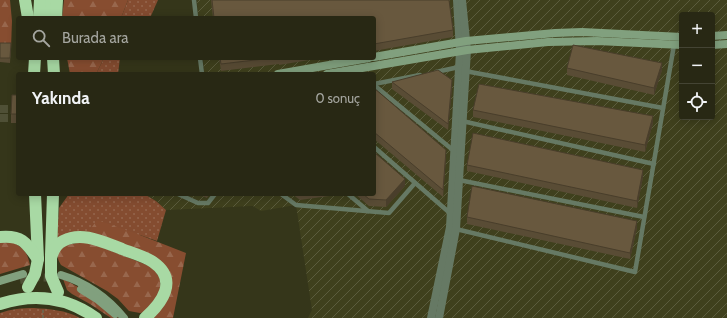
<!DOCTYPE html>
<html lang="tr">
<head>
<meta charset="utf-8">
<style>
  :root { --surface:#282814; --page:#343422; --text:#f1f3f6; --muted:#a5a6a0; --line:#444434 }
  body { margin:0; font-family:Cabin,sans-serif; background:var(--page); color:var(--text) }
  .controls { position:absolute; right:12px; top:12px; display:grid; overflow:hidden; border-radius:4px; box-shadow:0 2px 10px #0003 }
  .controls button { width:36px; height:36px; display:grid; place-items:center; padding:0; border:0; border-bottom:1px solid var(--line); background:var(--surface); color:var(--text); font:20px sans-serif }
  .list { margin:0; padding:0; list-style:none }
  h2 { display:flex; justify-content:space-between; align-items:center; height:52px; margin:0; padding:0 16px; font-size:17px }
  h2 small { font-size:13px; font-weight:400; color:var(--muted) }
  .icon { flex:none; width:22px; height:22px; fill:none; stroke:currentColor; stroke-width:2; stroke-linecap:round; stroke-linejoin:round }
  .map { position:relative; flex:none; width:727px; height:318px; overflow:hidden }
  .search { position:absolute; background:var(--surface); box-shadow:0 2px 10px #0003; left:16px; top:16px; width:360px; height:44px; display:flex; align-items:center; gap:10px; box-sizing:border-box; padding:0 14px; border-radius:4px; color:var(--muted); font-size:15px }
  .panel { position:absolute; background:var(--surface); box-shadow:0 2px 10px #0003; left:16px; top:72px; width:360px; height:124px; border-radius:4px }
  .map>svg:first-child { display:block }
</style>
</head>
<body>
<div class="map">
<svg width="727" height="318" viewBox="0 0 727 318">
  <defs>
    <pattern id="industrial-furrows" width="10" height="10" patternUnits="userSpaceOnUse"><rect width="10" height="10" fill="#3f401d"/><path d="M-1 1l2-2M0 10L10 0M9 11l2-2" fill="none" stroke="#5b5c3d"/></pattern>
    <pattern id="grass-dots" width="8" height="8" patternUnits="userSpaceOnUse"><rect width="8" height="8" fill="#844c30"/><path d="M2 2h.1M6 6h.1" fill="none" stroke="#95664d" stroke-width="1.8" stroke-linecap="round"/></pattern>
    <pattern id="forest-firs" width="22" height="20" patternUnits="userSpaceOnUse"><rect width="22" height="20" fill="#874d30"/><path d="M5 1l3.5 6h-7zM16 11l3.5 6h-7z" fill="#98674d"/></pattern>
  </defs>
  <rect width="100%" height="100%" fill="#35361a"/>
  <path fill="url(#industrial-furrows)" fill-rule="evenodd" d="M197,0h530v318h-419l4,-8 -16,-105 -35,6 -8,-5 -87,4 -10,-9 -12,-7h230v-120h-170l-1,-16h171v-40h-176zM682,15h30v102h-30z"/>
  <g fill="url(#grass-dots)">
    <path d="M128,0h30l-8,18h-29z"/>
    <path d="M104,58h16l-2,16h-22z"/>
    <path d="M69,194h50l5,1 1,-1h19l12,7 10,9 -9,31 -17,-6 -53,-1 -30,5 2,-31z"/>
    <path d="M34,308c15,1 32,2 46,10h-80v-5c11,-4 22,-5 34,-5z"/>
  </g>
  <g fill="url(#forest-firs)">
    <path d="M0,0h10l2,21 -1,27 -11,-1z"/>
    <path d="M64,0h64l-7,18h-59z"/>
    <path d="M67,58h37l-8,16h-26z"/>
    <path d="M97,220l43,15 46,18 -13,65h-21l15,-44 -80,-40z"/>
    <path d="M11,241c12,7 16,10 19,24l-30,9v-32z"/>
    <path d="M89,242l63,25 8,11 1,15 -15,19 -6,1 -11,-2 -11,-12 -11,-8 -46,-26c-13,-21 14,-22 28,-23z"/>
    <path d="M63,279c20,10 40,22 55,39h-7l-21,-14 -18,-10 -5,-4z"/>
  </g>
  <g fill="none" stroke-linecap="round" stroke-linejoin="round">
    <g stroke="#4f5036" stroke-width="8" stroke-dasharray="8 4" stroke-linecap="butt">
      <path d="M0,109h18"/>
      <path d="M0,118h18"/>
      <path d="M20,280l15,-3 20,1"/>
    </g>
    <path stroke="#6a6b53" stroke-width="1.5" stroke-dasharray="3 2" stroke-linecap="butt" d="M43,318v-10"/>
    <g stroke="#667964" stroke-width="4.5">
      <path d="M194,0l2,18"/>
      <path d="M200,58l2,16"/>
      <path d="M465,71l198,37"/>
      <path d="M436,72l23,-5"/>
      <path d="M374,84l46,-9"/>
      <path d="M374,85l80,66"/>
      <path d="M462,121l192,43"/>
      <path d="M374,147l77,67"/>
      <path d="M459,180l185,37"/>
      <path d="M178,194l20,9h10l7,-9"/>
      <path d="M281,194l15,11 93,8 26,-30"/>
      <path d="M348,194l20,17"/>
      <path d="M456,229l179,43 39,-227"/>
    </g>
    <g stroke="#667964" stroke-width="8">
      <path d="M431,318l19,-91 10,-176 -3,-51"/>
      <path d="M439,318l17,-89 11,-179 -5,-50"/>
    </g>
    <g stroke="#81a07e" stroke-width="8">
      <path d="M712,36l15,-1"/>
      <path d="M712,45l15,-1"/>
      <path d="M374,57l92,-16 89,-8 27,-1 100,5"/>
      <path d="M278,74l91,-16"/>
      <path d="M327,74l140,-24 81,-8 49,-1 85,4"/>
      <path d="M61,275c26,8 46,22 63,43"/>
      <path d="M0,281l23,-7"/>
      <path d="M81,289l16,10 18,15"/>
    </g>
    <g stroke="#a8d9a4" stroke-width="12">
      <path d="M25,0l3,18"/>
      <path d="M48,0v18"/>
      <path d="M39,18l1,-18"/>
      <path d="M56,18l1,-18"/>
      <path d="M53,58l1,16"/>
      <path d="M34,74l1,-16"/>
      <path d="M35,194l3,65"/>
      <path d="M0,237c21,-2 26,5 37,21"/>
      <path d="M51,255l2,-61"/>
      <path d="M51,258c2,-7 5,-14 12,-17 19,-10 40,1 59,8 10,4 22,7 31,13 26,18 9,41 -8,56"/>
      <path d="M0,304c34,-11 67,-7 96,14"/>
    </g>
    <g stroke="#a8d9a4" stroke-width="12">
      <path d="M51,258v18l7,16"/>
      <path d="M28,287l7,-13 3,-15"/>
    </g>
  </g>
  <g fill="#594c35">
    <path d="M211,0h238l4,30v7l-79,14v-33h-161z"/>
    <path d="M0,43l11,5 -1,15 -10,-1z"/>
    <path d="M219,58h103l-43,7v-1l-58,7z"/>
    <path d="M567,68l95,2 -8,25 -87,-20z"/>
    <path d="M392,82l60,5 -4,43 -56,-41z"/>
    <path d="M374,88l72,68 -3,41 -69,-58z"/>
    <path d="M18,95v28h-7v-9z"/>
    <path d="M473,110l180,13 -8,29 -172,-35z"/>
    <path d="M467,165l176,12 -6,31 -170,-37z"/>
    <path d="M405,186l-19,21 -17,-1 -14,-12h19z"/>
    <path d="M198,194h11l-2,4z"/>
    <path d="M292,194h52l-44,6z"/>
    <path d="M467,217l170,11 -7,31 -163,-35z"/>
  </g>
  <g fill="#493e2b">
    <path d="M662,63v7l-8,25v-7z"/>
    <path d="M452,80v7l-4,43v-6z"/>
    <path d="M653,116v7l-8,29v-7z"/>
    <path d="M446,150v6l-3,41v-7z"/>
    <path d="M643,170v7l-6,31v-7z"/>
    <path d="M405,179v7l-19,21v-7z"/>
    <path d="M637,221v7l-7,31v-6z"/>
  </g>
  <g fill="#68583e" stroke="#493e2b">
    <path d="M212,0h237l4,30 -79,14v-26h-160z"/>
    <path d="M0,43h11l-1,15h-10z"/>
    <path d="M573,45l89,18 -8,25 -87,-20z"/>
    <path d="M220,58h52l-51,6z"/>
    <path d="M438,70l14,10 -4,44 -56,-42z"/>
    <path d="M479,84l174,32 -8,29 -172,-35z"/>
    <path d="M374,88l72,62 -3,40 -69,-58z"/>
    <path d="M12,95h6v19h-7z"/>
    <path d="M473,133l170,37 -6,31 -170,-36z"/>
    <path d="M374,152l31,27 -19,21 -17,-1 -6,-5h11z"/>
    <path d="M472,186l165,35 -7,32 -163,-36z"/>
  </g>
</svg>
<div class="controls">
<button>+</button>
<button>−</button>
<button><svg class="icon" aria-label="locate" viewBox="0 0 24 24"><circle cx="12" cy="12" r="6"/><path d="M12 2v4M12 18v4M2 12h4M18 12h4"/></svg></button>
</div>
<div class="search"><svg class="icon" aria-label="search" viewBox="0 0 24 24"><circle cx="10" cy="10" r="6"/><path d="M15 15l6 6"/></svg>Burada ara</div>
<section class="panel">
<h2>Yakında<small>0 sonuç</small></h2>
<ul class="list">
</ul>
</section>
</div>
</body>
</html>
